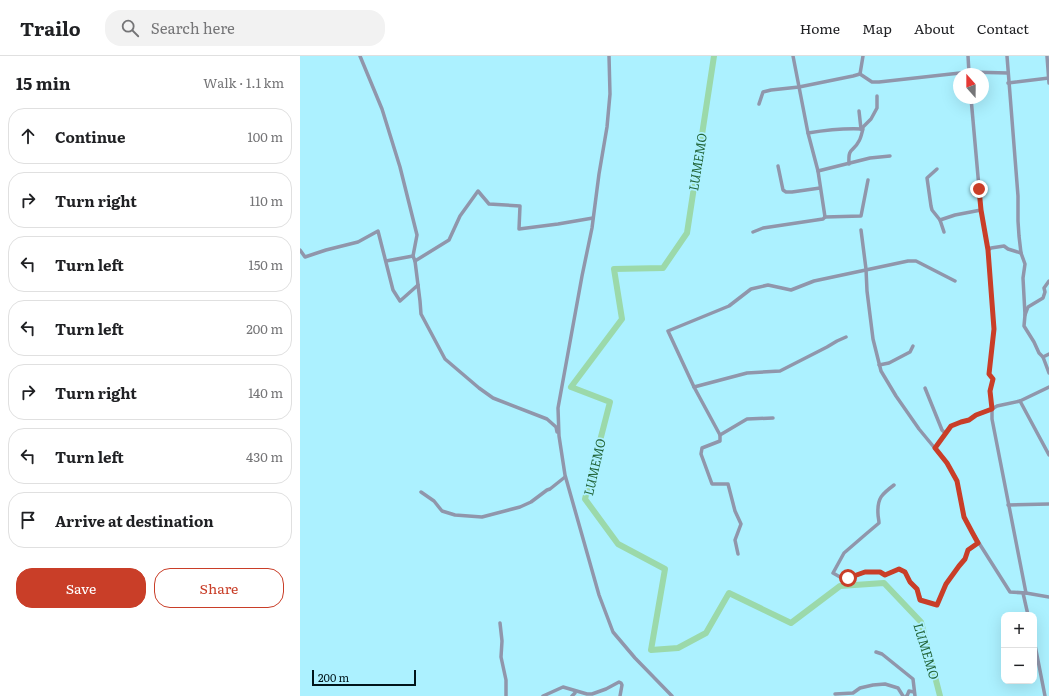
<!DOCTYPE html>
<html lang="en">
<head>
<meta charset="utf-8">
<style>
  :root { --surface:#fff; --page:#f2f2f2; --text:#202124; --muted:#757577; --line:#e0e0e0; --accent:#c93e28 }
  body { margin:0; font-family:Literata,serif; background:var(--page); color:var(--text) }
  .controls { position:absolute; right:12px; bottom:12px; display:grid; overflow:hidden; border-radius:8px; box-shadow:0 4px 16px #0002 }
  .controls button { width:36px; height:36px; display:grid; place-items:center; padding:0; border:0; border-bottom:1px solid var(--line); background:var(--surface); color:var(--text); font:20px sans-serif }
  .compass { position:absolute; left:653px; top:12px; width:36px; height:36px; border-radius:50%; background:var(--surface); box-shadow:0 4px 16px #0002; rotate:339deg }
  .scale { position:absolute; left:12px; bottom:10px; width:104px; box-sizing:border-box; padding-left:4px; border:2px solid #00151a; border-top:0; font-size:11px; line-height:14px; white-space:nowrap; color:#00151a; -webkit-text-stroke:3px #acf1ff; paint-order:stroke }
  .stop { position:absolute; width:12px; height:12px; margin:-9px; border:3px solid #c93e28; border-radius:50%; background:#fff }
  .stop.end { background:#c93e28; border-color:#fff; box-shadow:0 1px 4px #0008 }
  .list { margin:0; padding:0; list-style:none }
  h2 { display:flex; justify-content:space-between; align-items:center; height:52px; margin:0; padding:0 16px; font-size:17px }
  h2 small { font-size:13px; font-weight:400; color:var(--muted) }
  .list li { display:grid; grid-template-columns:26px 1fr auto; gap:12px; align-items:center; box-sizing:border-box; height:56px; margin:0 8px 8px; padding:0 8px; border:1px solid var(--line); border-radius:16px }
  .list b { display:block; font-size:15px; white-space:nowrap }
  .list em { font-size:13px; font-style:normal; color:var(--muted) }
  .actions { display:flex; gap:8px; padding:12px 16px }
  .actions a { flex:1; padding:9px 0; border:1px solid var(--accent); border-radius:16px; text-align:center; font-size:14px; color:var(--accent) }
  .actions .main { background:var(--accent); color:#fff }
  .icon { flex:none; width:22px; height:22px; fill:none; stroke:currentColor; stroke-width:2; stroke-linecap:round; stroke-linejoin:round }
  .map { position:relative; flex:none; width:749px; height:640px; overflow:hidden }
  header { display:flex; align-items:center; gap:24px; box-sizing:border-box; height:56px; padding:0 20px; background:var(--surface); border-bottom:1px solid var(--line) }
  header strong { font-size:19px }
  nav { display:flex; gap:22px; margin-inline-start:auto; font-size:14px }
  .search { width:280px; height:36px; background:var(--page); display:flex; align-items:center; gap:10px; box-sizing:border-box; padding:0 14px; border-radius:16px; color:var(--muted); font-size:15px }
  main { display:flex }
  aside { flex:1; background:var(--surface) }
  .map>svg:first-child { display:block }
</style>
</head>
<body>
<header>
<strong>Trailo</strong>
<div class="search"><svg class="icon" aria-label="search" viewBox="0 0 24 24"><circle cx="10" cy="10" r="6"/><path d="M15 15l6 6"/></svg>Search here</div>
<nav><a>Home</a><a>Map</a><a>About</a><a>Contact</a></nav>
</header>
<main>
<aside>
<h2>15 min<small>Walk · 1.1 km</small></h2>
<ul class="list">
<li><svg class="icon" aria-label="ahead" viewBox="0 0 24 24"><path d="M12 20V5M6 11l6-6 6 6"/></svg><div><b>Continue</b></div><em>100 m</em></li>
<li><svg class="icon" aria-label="right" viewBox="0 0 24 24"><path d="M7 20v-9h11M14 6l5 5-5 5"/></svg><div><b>Turn right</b></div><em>110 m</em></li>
<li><svg class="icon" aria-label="left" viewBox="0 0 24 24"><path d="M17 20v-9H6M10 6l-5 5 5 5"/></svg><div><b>Turn left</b></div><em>150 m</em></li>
<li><svg class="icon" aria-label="left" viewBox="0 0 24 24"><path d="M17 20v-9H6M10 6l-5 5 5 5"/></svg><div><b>Turn left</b></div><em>200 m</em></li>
<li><svg class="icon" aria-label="right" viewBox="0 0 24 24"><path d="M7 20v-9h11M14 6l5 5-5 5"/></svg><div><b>Turn right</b></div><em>140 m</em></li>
<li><svg class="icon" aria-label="left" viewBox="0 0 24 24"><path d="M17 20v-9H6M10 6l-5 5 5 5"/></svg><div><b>Turn left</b></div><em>430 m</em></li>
<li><svg class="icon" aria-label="arrive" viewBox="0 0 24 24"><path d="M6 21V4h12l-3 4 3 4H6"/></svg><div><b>Arrive at destination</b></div></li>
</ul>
<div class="actions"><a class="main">Save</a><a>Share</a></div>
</aside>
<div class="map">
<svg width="749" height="640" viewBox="0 0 749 640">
  <rect width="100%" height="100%" fill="#acf1ff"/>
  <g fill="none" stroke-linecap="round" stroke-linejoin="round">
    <path stroke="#9bd9aa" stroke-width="6" d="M414,0l-27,177 -24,35 -49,1 8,50 -51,68 39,15 -25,97 33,45 47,25 -14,81 27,-2 28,-15 23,-40 62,30 49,-37 44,-3 37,39 19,74"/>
    <g stroke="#9096ab" stroke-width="3.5">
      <path d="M60,0l22,53 18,58 17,68 -4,21 2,5 5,40 1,13 24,45 34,29 14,10 54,21 9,8 1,5"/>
      <path d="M309,0l1,38 -3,33 -8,47 -7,54 -10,48 -24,132 1,28 6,39 34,120 14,37 22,26 37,38"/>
      <path d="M493,0l15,77 10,38 7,46"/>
      <path d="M668,0l1,17"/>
      <path d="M707,0l11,140v25l1,15 2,17 4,11 -2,14 2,37"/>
      <path d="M747,0l2,27"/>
      <path d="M560,18l3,-18"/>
      <path d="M708,27l41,-5"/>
      <path d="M459,48l4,-12 8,-2 28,-3 54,-11 7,-2 12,8h7l90,-10 39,1"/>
      <path d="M559,55l2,18"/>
      <path d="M561,73l10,-10 6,-11v-12"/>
      <path d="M508,77c18,-3 36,-5 55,-4 -1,3 -2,9 -4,12 -6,12 -11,5 -10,23"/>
      <path d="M478,110l5,24 3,2h6l28,-4"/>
      <path d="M637,113l-10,9 4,28 1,4 8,10 4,12"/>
      <path d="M518,115l52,-13 20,-2"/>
      <path d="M640,164l15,-5 26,-5"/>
      <path d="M561,174l5,39 1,22 6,48 8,32 15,25 23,33 28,34 10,18 7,36 8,15 38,60 16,1 23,4"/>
      <path d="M453,176l10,-4 60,-9 2,-2 36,-1 7,-36"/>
      <path d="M0,194l5,7 21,-7 32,-8 20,-11 15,59 7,11 18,-16"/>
      <path d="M688,194l3,-2 13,-2 4,3 13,4"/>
      <path d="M86,205l27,-5"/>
      <path d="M115,205l34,-21 11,-24 18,-25 11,13 31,2 -1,23 39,-5 35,-6"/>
      <path d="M749,298l-6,3 6,16"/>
      <path d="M743,301l-4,-4 -5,-11 -10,-16 1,-11 3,-8 15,-9 2,-6 -1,-4 5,-7"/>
      <path d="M579,309l10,-2 21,-11 3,-6"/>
      <path d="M394,331l53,-14 33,-2 47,-24 10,-6 9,-4"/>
      <path d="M625,332l17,42 3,3"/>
      <path d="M720,345l29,54"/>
      <path d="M473,362l-26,1 -27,16 -26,-48 -26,-56 61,-25 22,-17 17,-4 23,5 23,-9 94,-20h8l39,20"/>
      <path d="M420,379v6l-18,7 -1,6 11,30h16l7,27 6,13 -6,16 3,14"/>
      <path d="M635,392l16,-22 10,-4 8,-2 7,-5 16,-6 -2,-18 3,-12 -4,-5 5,-45 -6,-79 -7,-40 -10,-112"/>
      <path d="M594,429c-12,9 -17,13 -16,29 0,3 1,6 1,9l-13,11 -22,19 -11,20 7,4 8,1 17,-6h15l5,3 14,-6 6,3 5,10 7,7 4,11 16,5 9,-21 13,-18 6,-7 3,-9 10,-7"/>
      <path d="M121,436l13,9 8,10 13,4 27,2 38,-10 11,-5 16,-12 3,-1 15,-12"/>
      <path d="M708,449l41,-1"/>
      <path d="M723,537l5,22"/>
      <path d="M726,537l-34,-174v-10l5,-3 23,-5 29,-14"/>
      <path d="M200,567l2,18 -1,16 5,23v16"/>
      <path d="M734,584l11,56"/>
      <path d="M576,596l6,2 31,25 2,17"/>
      <path d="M535,638l18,-1 7,-5 13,-3 12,-1 13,4 5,8"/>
      <path d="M243,640l20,-9 24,7h5l14,-5 13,-7 2,1 1,2 -2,11"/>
      <path d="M272,640l3,-3"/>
      <path d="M606,640h1l2,-5 5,1"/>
    </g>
  </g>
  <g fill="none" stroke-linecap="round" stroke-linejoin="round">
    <path stroke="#c93e28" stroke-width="5" d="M548,522l17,-6h15l5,3 14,-6 6,3 5,10 7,7 3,11 17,5 9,-21 13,-18 6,-7 3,-9 10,-7 -6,-11 -8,-15 -7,-36 -10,-18 -12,-15 16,-22 10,-4 8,-2 7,-5 16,-6 -2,-18 3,-12 -4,-5 5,-45 -6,-79 -7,-40 -2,-21"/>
  </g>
  <g text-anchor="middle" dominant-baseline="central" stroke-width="3.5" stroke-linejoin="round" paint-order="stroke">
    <g font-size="13" font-style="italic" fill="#226539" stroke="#acf1ff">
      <text transform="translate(397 106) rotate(-81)">LUMEMO</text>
      <text transform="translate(294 411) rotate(-77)">LUMEMO</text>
      <text transform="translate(627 595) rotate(73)">LUMEMO</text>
    </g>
  </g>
</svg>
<div class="controls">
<button>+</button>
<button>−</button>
</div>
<svg class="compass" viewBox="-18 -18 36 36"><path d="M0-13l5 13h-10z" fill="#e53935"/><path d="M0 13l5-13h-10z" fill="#757577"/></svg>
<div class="scale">200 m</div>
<div class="stop" style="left:548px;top:522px"></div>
<div class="stop end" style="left:679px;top:133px"></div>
</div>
</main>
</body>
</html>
